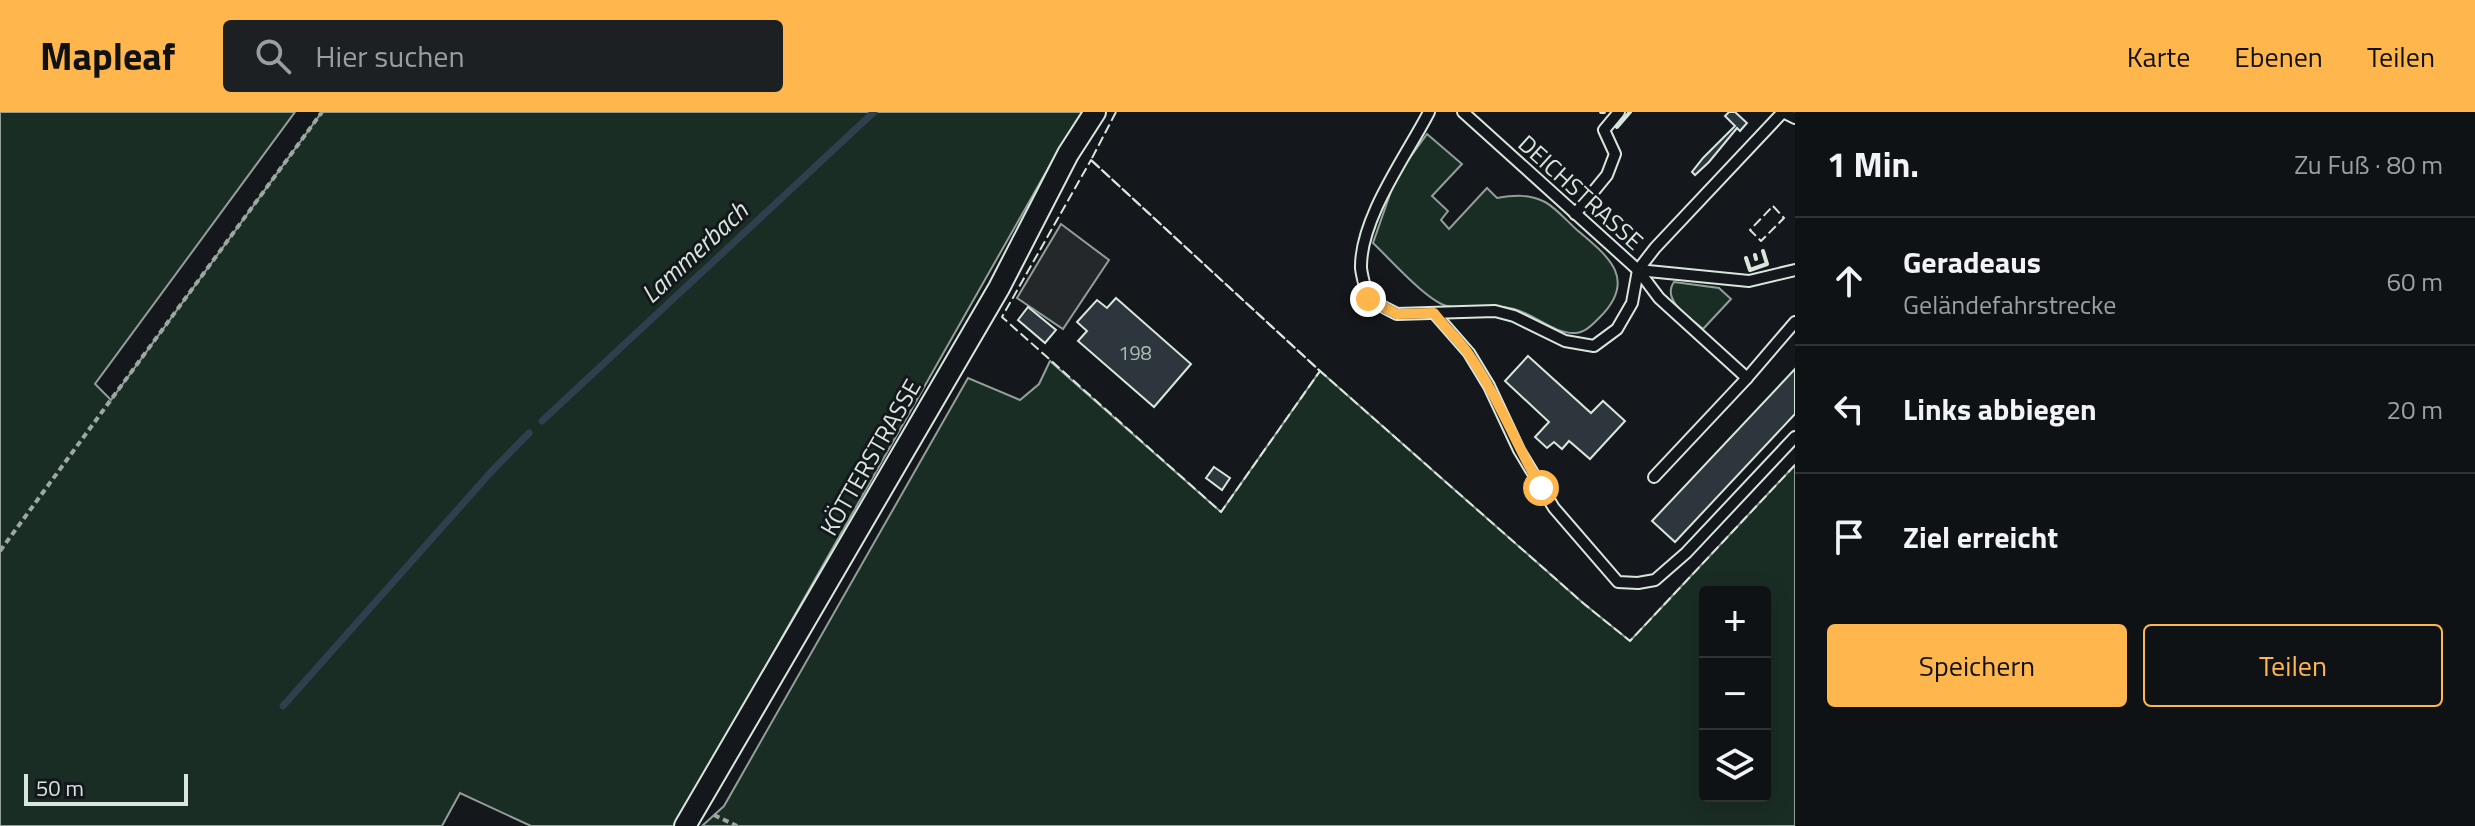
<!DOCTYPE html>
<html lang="de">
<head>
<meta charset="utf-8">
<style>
  :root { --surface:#0f1215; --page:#1d2022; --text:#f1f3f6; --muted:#9b9ea0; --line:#2f3234; --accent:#ffb74d }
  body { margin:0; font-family:"Titillium Web",sans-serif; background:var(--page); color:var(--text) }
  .controls { position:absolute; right:24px; bottom:24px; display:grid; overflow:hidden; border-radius:8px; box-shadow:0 4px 20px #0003 }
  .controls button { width:72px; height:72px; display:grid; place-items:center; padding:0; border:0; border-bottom:2px solid var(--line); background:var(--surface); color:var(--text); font:40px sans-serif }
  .scale { position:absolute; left:24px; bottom:20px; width:164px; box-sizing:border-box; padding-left:8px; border:4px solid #d8e6dc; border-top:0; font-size:22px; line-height:28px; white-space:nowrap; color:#d8e6dc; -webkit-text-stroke:6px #14181c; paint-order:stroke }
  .stop { position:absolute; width:24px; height:24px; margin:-18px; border:6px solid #ffb74d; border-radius:50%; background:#fff }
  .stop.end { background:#ffb74d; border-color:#fff; box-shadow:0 2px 8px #0008 }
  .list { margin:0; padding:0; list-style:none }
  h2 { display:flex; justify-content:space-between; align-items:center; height:104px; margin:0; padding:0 32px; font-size:34px }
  h2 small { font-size:26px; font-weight:400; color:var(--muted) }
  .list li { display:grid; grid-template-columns:52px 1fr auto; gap:24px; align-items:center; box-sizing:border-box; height:128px; padding:0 32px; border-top:2px solid var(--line) }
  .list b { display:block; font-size:30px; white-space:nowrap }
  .list p { margin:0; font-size:26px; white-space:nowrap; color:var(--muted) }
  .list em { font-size:26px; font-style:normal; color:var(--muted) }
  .actions { display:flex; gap:16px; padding:24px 32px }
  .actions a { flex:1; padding:18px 0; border:2px solid var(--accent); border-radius:8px; text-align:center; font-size:28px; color:var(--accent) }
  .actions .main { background:var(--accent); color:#111 }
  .icon { flex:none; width:44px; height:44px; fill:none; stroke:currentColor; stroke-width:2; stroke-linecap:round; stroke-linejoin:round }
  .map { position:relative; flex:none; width:1795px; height:714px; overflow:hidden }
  header { display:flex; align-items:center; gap:48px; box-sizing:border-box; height:112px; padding:0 40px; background:var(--accent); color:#111 }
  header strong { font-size:38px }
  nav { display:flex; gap:44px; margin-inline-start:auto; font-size:28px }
  .search { width:560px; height:72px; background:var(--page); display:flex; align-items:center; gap:20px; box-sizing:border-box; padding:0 28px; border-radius:8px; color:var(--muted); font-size:30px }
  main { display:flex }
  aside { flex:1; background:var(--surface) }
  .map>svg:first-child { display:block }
</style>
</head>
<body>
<header>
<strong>Mapleaf</strong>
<div class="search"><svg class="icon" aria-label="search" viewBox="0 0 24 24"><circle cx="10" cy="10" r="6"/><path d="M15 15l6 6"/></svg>Hier suchen</div>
<nav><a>Karte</a><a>Ebenen</a><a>Teilen</a></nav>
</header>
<main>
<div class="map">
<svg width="1795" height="714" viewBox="0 0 1795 714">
  <rect width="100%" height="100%" fill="#14181c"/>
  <g fill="#1a2d24" stroke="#939e99" stroke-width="2" fill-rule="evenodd">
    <path d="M0,0h295l-200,272 16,16 211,-288h761l-25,39 -383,675h-144l-71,-33 -18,33h-442z"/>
    <path d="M1427,22l35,30 -30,32 16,15 -7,9 8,9 38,-41 10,10c17,-3 32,-4 48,4 11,6 22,19 32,28 31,26 61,49 23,87 -7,7 -15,16 -25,16 -21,1 -41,-19 -61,-24 -24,-6 -47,1 -67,-3 -20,-5 -57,-47 -74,-63l23,-66z"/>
    <path d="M1674,170l45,6 12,11 -28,30c-13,-11 -42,-29 -29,-47z"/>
    <path d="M1050,249l171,151 99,-141 263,232 47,38 165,-176v361h-1093l22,-20 244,-428 52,22 19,-16zM1705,480h60v204h-60z"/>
  </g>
  <path fill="#24282b" stroke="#939e99" stroke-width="2" d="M1061,112l48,36 -46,69 -46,-31z"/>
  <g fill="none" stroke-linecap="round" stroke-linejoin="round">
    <g stroke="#2f3f4d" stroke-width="7">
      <path d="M542,309l332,-309"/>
      <path d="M283,594l208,-234 38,-39"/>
    </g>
  </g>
  <g fill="#2c363c" stroke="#d8e6dc" stroke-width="2">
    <path d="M1729,0h6l12,11 -7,8 -3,-3 -28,34 -14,13 -3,-3 11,-14 32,-32 -10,-10z"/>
    <path d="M1116,186l75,66 -37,43 -76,-66 9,-10 -10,-9 20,-22 10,8z"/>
    <path d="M1028,195l28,23 -11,13 -27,-23z"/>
    <path d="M1528,244l63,57 12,-12 22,20 -35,38 -21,-18 -7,8 -8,-7 -7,6 -12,-11 14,-15 -44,-41z"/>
    <path d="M1795,257v45l-120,128 -23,-21z"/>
    <path d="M1214,355l16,11 -8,12 -16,-12z"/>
  </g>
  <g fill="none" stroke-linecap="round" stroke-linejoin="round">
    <g stroke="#d8e6dc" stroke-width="14">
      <g id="lane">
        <path d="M1429,0c-22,43 -69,106 -68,156 1,10 5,21 7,31l29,15 98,-3 19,5 51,25 29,5 23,-17 15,-26 6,-33 17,-22 128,-136 12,6"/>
        <path d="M1463,0l175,158 21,28 88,80"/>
        <path d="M1575,102l32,-39 8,-21 -11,-24 15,-18"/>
        <path d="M1638,158l111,11 46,-11"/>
        <path d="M1434,201l35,40 20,33 30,64 35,58 64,74 20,1 17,-3 31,-27 109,-116"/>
        <path d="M1654,365l93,-99 48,-56"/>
      </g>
    </g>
    <g stroke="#d8e6dc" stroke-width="24">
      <path id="street" d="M685,714l314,-538 69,-134 27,-42"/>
    </g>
    <g stroke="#9da8a2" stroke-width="4" stroke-dasharray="6 4" stroke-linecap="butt">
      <path d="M0,439l322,-439"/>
      <path d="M714,703l23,11"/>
    </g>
    <use href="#lane" stroke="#14181c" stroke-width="10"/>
    <use href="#street" stroke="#14181c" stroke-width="20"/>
    <g stroke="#d8e6dc" stroke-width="2" stroke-dasharray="10 4" stroke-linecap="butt">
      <path d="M1116,0l-25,48 229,211 263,232 47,38 165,-176"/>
      <path d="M1091,48l229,211 -99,141 -219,-195z"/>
      <path d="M1773,94l11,12 -23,23 -11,-11z"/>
    </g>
    <g stroke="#d8e6dc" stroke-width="4">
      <path d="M1601,0h3"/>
      <path d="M1617,15l13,-15"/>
      <path d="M1755,143l1,4"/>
      <path d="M1746,146l4,12 17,-6 -4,-13"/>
    </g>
  </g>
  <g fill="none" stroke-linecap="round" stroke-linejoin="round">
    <path stroke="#ffb74d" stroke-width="10" d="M1368,187l29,15 37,-1c11,15 26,27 36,43 28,41 46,88 71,132"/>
  </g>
  <g text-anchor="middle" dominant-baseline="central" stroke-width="6" stroke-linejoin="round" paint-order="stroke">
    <g font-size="20" fill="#adbab4">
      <text x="1135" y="240">198</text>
    </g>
    <g font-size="24" fill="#d8e6dc" stroke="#14181c">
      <text transform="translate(1581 80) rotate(42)">DEICHSTRASSE</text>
      <text transform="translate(870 345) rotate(-60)">KÖTTERSTRASSE</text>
    </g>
    <g font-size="26" font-style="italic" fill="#d8e6dc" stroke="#14181c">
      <text transform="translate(694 140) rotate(-43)">Lammerbach</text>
    </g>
  </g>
</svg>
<div class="controls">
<button>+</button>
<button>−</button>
<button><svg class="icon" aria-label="layers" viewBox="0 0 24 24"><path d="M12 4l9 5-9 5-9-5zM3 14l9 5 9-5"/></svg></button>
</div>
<div class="scale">50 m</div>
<div class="stop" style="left:1541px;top:376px"></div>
<div class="stop end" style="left:1368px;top:187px"></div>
</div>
<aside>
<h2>1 Min.<small>Zu Fuß · 80 m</small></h2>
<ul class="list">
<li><svg class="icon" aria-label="ahead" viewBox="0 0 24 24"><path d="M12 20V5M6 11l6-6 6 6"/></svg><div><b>Geradeaus</b><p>Geländefahrstrecke</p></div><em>60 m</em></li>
<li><svg class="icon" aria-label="left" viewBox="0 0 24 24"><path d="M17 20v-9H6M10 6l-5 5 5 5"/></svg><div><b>Links abbiegen</b></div><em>20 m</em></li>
<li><svg class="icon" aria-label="arrive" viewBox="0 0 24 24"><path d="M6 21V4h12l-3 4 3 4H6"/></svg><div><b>Ziel erreicht</b></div></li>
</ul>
<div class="actions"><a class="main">Speichern</a><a>Teilen</a></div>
</aside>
</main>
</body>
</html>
